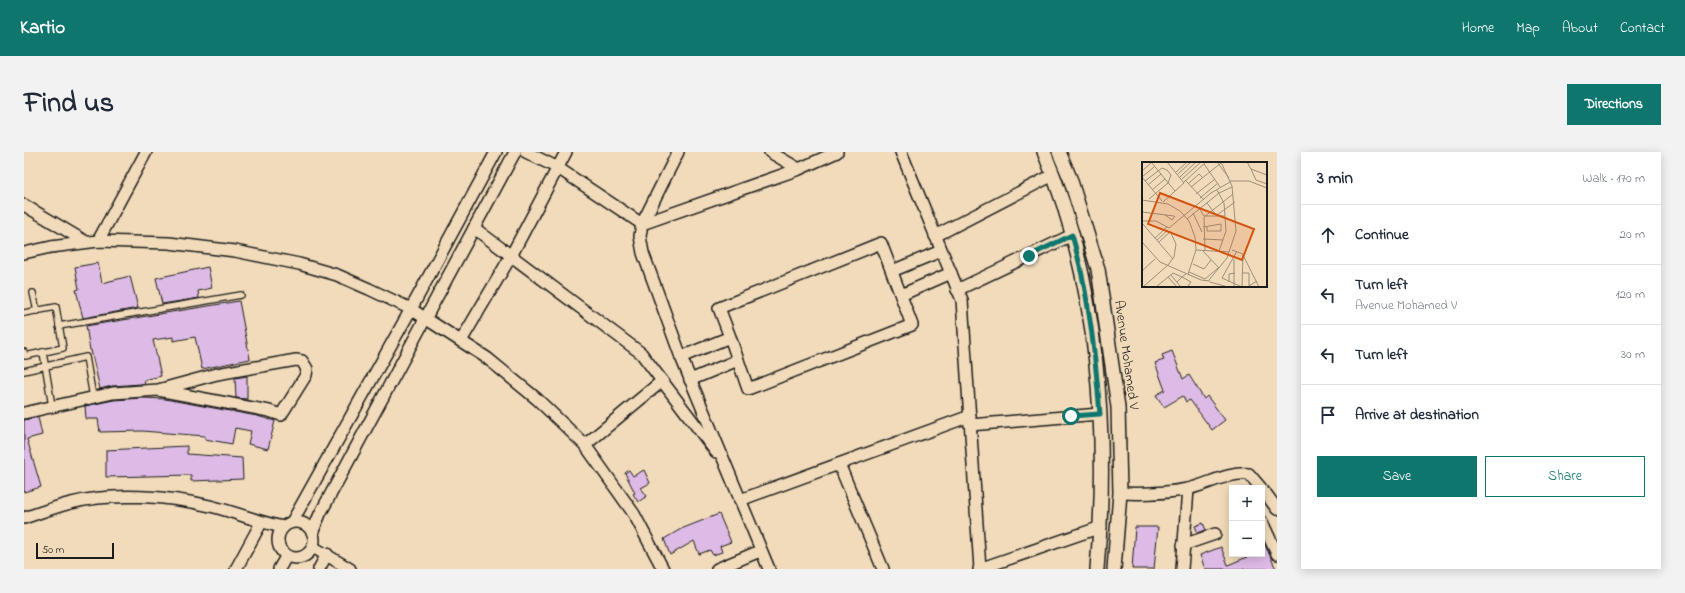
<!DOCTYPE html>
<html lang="en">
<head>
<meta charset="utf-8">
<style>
  :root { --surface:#fff; --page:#f2f2f3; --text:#1f2937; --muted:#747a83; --line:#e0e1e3; --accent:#0f766e }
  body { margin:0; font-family:"Indie Flower",sans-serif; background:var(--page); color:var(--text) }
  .controls { position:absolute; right:12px; bottom:12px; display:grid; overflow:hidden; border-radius:0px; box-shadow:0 2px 10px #0003 }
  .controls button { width:36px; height:36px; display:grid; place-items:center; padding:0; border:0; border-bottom:1px solid var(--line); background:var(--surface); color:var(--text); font:20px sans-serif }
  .scale { position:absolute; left:12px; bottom:10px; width:78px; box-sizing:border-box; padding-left:4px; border:2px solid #1c1c1c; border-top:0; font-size:11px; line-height:14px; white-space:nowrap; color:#1c1c1c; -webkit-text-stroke:3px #f1dbba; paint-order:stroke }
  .stop { position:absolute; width:12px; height:12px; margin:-9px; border:3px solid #0f766e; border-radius:50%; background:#fff }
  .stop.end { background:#0f766e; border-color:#fff; box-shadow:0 1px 4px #0008 }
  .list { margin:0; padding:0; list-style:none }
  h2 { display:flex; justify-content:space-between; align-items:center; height:52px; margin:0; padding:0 16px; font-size:17px }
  h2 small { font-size:13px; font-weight:400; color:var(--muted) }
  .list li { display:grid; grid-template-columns:26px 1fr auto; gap:12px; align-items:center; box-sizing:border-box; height:60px; padding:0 16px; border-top:1px solid var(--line) }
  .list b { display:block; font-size:15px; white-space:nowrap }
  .list p { margin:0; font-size:13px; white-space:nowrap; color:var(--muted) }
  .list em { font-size:13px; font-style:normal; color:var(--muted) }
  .actions { display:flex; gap:8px; padding:12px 16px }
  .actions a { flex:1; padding:9px 0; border:1px solid var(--accent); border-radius:0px; text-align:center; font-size:14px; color:var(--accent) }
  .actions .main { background:var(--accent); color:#fff }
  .icon { flex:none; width:22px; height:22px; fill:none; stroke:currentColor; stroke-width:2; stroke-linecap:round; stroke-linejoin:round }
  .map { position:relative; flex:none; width:1253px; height:417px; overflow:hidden; border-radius:0px }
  header { display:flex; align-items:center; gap:24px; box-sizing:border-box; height:56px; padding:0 20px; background:var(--accent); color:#fff }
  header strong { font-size:19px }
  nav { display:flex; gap:22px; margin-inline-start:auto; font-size:14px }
  .intro { display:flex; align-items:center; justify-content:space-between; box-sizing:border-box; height:96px; padding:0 24px }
  h1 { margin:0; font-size:28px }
  .button { padding:10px 18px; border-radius:0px; background:var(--accent); color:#fff; font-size:14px; font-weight:700 }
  main { display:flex; gap:24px; padding:0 24px }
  aside { flex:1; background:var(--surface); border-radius:0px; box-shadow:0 2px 10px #0003 }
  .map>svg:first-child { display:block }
</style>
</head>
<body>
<header>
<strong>Kartio</strong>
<nav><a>Home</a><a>Map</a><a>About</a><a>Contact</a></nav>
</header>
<div class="intro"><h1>Find us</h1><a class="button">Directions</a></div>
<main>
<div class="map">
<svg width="1253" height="417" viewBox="0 0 1253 417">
  <rect width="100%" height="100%" fill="#f1dbba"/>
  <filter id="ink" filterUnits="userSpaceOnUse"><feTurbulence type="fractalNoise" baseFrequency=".025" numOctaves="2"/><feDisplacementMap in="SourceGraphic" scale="8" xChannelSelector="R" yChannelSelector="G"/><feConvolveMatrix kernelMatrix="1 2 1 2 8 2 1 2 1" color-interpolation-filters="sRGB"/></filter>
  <g filter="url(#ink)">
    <g fill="#debbe6" stroke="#1c1c1c">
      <path d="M74,111l4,20 28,-7 8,32 -55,10 -7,-28 3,-1 -4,-22z"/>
      <path d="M184,115l4,21 -14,3 1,7 -37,6 -6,-26z"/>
      <path d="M215,149l11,58 -48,10 -7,-32 -22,4v-4l-20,3 8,36 -17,4 1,3 -5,1 -28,2 -12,3 -9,-39h-1l-4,-24z"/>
      <path d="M1148,199l11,28 6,-4 15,24 3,-3 18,24 -13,10 -22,-30 -4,2 -3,-6 -19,11 -8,-12 9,-5 -10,-27 9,-3 -2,-5z"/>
      <path d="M223,224v23l-11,-1 -1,-20z"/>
      <path d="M118,246l23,1 92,17 18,5 -7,28 -20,-5 3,-13 -16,-3 -3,16 -27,-5v-3l-63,-5 -42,1 -2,-13h-12l-1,-13 29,-6z"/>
      <path d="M14,265l4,18 -15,4 14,48 -17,5v-72z"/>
      <path d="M163,294v8l55,4 1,21 -52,2v-6l-85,2v-27z"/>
      <path d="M605,318l4,6 11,-6 6,13 -9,5 6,8 -9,6 -5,-8 2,-1 -10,-20z"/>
      <path d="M695,362l12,28 -11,4 2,6 -9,3 -3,-5 -11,4 -5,-13 -24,14 -6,-16 17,-10z"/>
      <path d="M1179,371l3,7 -8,3 -3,-7z"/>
      <path d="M1111,375h23l-4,42h-22z"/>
      <path d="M1238,386l14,31h-71l-5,-14 21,-8 7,18 19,-8 -1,-3h16z"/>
    </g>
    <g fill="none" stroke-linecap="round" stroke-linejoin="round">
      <g stroke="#1c1c1c" stroke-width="8">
        <g id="service">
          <path d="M9,141l4,18"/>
          <path d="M0,161l32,-6 7,41 -38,8 -1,-4"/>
          <path d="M35,174l182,-31"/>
          <path d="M19,200l9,54"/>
          <path d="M0,219l62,-14 7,40"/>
        </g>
      </g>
      <g stroke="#1c1c1c" stroke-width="14">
        <g id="minor">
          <path d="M502,0l32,16 84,56 157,-55 38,-17"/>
          <path d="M654,0l-36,72 -2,12 3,17 38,104 88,212"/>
          <path d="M746,0l29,17"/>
          <path d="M877,0l61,148 18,269"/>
          <path d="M0,53l62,37"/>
          <path d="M450,76l167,125 75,99"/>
          <path d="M911,84l118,-61"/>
          <path d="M74,89l48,-89"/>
          <path d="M0,101l27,-6 47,-6 71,2 66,8 64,13 38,11 32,14 42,20 76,49 50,41 48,46 49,69 29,55"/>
          <path d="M868,119l49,-20"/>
          <path d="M933,138l115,-55"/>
          <path d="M877,143l50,-22"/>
          <path d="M437,189l50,-85 55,-104"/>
          <path d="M657,205l49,-20 -11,-29 162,-65 31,82 -164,64 -18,-52"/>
          <path d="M666,228l48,-20"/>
          <path d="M0,261l89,-20 45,-3 59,-16 79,-14 6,1 5,8 -1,6 -25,40 -12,-4 -111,-21"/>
          <path d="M946,273l129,-11"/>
          <path d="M561,293l77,-64"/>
          <path d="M815,312l44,105"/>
          <path d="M1096,341c22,1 47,0 68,-4 21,-5 40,-17 61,-15l12,14"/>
          <path d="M1242,342l11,15"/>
          <path d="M716,348l230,-84"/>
          <path d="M0,366c15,-5 31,-11 47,-15 41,-11 98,-7 139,3 25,6 48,16 73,21"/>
          <circle cx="272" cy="388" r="18"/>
          <path d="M268,370l119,-213 85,-157"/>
          <path d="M1238,370l15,32"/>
          <path d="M289,379l7,-17 195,-362"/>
          <path d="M1159,393l32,-11"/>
          <path d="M289,395l37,22"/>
          <path d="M212,417l25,-46"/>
          <path d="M255,417l8,-14"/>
          <path d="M295,417l8,-15"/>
          <path d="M693,417l43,-18"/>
          <path d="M955,417l122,-42"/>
          <path d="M1158,417l6,-80"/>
        </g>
      </g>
      <g stroke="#1c1c1c" stroke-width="16">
        <g id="tertiary">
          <path d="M1020,0c54,128 65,280 53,417"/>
          <path d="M1035,0l11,26 28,91 20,138 2,86 -6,76"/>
        </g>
      </g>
      <use href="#service" stroke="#f1dbba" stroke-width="5.5"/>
      <use href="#minor" stroke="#f1dbba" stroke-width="11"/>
      <use href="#tertiary" stroke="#f1dbba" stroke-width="13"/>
    </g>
  </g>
  <g fill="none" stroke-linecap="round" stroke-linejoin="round" filter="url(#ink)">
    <path stroke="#0f766e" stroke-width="5" d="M1005,104l43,-21c17,58 23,119 28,179l-29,2"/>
  </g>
  <g text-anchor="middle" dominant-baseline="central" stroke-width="3.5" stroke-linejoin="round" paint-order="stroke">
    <g font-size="14" fill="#1c1c1c" stroke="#f1dbba">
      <text transform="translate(1102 203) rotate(82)">Avenue Mohamed V</text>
    </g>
  </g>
  <g transform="translate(1118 10)">
    <rect width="125" height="125" fill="#f1dbba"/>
    <path fill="none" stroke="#9c8f7b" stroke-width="1" d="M9,0l24,29M75,0l12,16M105,0l4,7 16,6M62,2l16,23M109,7l5,11 11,4M0,9l9,-8M34,10l11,-10M36,12l13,-12M0,15l20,24M0,15l12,-10M38,15l16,-15M40,17l19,-17M43,18l19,20M3,19l17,-13 5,2 4,5 -3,8 -19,16M88,19h19l18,7M42,20l22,-20M46,22l11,-10 4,4M6,23l13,-11M49,25l30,-24M10,28l13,-11M75,28l7,13 1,13 1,15 -7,20M54,32l19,-15M58,36l18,-15M0,38l26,4 12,7 9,10 6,16 1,13 -8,24M21,40l21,-19 -17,-21M65,41l9,12M57,46l5,8h21M0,50l32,4M51,51l9,19M23,53l7,5 3,-4M75,53l18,-13M45,57l32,-26 13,-6M0,59h14l13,7M0,61l31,36M61,65l18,-3v7h-14v-4M27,66l42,-35 19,-11M13,76l12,-11M61,77l20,1M15,78l11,-10M0,80l18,20 41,18 9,1M17,80l12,-11M54,88l33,2M90,88l11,4 -1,33M61,89l16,17M63,89l-1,-34 29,-23M95,89l-15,27 20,9M101,93l16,32M51,102l11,5 7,-9M0,109l13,-12M47,110l16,7 13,-11M100,111h7v13l8,-5M44,112l-4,3 9,5 -4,5M29,113l10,12M26,115l9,10M67,118l18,-22 9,-27 -4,-45 -11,-24M68,120l18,5M87,120v-8l6,-1M1,125l25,-22 6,-8 2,-13 -6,-13M14,125l17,-14 9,4 -5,5M92,125v-28"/>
    <path fill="#d4530e" fill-opacity="0.15" stroke="#d4530e" stroke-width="2" d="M18,31l94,36 -12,31 -94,-36z"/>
    <rect width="125" height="125" fill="none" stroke="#1c1c1c" stroke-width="2"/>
  </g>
</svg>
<div class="controls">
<button>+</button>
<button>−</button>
</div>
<div class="scale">50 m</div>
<div class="stop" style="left:1047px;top:264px"></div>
<div class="stop end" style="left:1005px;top:104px"></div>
</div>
<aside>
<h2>3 min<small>Walk · 170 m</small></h2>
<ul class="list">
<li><svg class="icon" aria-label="ahead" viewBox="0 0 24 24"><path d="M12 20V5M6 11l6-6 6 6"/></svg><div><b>Continue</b></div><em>20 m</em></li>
<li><svg class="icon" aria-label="left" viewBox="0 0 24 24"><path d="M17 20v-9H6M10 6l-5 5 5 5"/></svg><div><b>Turn left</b><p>Avenue Mohamed V</p></div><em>120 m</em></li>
<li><svg class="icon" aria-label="left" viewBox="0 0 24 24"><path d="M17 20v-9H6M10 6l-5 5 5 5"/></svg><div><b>Turn left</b></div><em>30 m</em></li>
<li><svg class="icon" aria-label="arrive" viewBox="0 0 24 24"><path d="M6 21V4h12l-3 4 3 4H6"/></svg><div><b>Arrive at destination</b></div></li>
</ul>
<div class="actions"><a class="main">Save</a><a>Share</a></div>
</aside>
</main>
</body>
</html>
